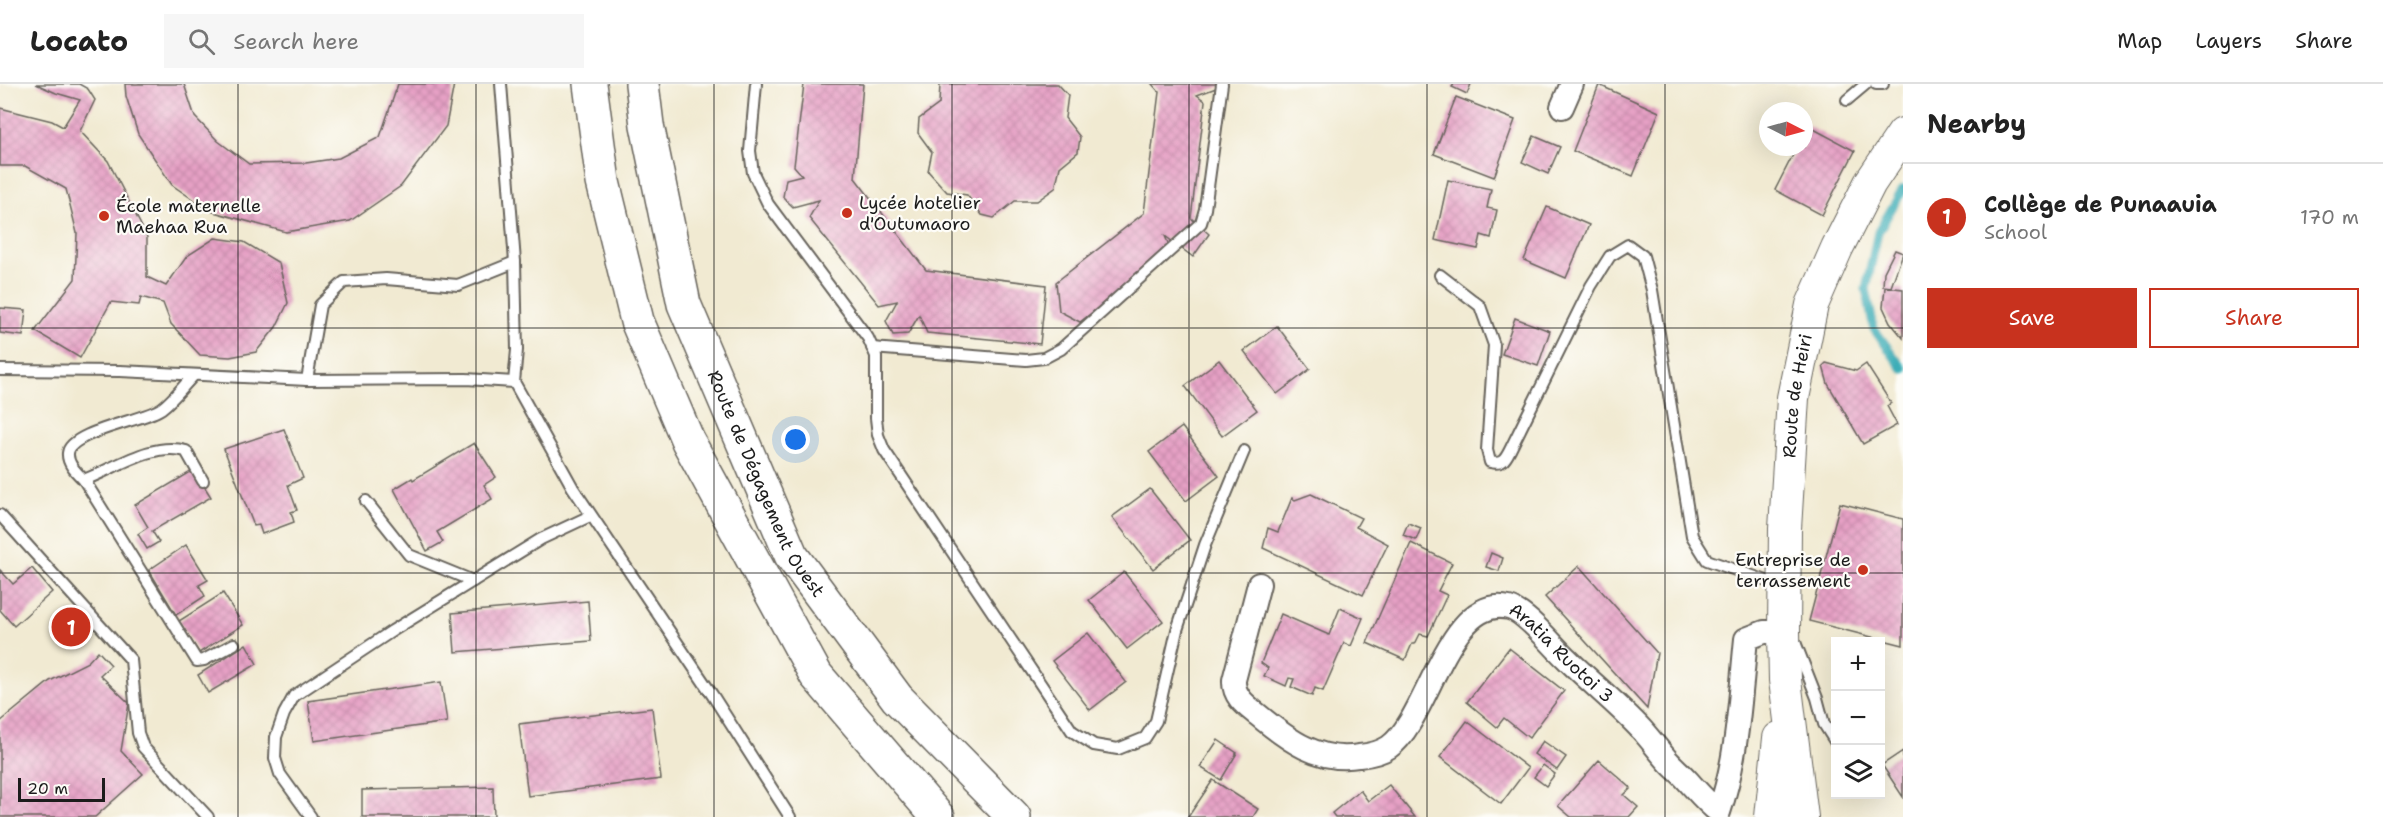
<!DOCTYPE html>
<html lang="en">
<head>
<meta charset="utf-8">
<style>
  :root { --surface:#fff; --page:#f6f6f6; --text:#222; --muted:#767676; --line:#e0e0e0; --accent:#c8321e }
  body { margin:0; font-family:"Shantell Sans",sans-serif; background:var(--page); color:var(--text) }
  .controls { position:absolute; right:18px; bottom:18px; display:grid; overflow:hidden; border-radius:0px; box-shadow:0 6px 24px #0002 }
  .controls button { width:54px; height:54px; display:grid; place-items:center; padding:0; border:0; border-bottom:2px solid var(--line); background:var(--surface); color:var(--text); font:30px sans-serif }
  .compass { position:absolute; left:1759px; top:18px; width:54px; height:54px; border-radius:50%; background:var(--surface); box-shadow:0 6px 24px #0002; rotate:96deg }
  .scale { position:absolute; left:18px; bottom:15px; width:87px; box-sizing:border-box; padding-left:6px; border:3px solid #1c1c1c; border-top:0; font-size:16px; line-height:21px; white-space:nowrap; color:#1c1c1c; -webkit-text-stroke:4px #fdfcf7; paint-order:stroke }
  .you { position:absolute; left:796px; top:356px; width:21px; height:21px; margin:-15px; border:4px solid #fff; border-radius:50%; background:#1a73e8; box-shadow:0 0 0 9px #1a73e833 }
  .badge { display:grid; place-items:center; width:39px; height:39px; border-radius:50%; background:var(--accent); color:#fff; font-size:20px; font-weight:700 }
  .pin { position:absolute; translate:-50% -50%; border:3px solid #fff; box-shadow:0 2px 6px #0006 }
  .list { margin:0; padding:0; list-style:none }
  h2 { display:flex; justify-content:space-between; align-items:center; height:78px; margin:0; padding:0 24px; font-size:26px }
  h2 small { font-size:20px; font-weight:400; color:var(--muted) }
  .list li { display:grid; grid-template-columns:39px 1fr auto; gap:18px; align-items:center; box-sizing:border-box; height:108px; padding:0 24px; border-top:2px solid var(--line) }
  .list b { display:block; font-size:22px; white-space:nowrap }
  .list p { margin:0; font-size:20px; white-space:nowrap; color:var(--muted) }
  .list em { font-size:20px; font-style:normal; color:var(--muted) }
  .actions { display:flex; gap:12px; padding:18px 24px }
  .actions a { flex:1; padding:14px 0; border:2px solid var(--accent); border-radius:0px; text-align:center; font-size:21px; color:var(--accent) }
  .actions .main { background:var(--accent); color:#fff }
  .icon { flex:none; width:33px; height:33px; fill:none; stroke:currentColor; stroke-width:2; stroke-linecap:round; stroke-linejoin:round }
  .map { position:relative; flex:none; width:1903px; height:733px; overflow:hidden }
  header { display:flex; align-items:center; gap:36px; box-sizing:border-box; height:84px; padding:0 30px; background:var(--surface); border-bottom:2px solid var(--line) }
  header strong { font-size:28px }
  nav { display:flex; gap:33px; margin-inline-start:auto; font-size:21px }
  .search { width:420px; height:54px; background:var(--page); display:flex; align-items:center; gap:15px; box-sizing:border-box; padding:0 21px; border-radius:0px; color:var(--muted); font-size:22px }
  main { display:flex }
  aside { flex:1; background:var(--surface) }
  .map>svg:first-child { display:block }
</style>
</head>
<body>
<header>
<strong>Locato</strong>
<div class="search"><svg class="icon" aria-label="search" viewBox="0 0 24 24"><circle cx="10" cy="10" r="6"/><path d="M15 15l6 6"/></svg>Search here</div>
<nav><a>Map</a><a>Layers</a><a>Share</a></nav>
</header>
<main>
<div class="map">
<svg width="1903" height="733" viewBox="0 0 1903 733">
  <defs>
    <pattern id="building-cross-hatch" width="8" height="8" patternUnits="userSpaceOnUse" patternTransform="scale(1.5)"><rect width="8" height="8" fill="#e6a0c5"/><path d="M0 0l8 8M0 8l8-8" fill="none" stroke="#c589a9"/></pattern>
  </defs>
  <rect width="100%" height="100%" fill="#fdfcf7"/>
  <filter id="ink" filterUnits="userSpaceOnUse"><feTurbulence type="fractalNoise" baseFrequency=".0167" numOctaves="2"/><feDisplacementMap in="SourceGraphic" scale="12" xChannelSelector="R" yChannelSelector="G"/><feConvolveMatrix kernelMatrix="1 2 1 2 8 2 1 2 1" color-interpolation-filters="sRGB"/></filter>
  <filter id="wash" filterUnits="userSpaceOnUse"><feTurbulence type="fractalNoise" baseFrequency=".008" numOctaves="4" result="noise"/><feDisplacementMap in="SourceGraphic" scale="24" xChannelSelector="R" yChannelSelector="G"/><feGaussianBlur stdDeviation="1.35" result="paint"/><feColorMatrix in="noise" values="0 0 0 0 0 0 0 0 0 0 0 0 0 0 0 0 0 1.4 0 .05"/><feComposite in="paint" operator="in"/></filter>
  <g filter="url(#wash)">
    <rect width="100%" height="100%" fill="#f1ead2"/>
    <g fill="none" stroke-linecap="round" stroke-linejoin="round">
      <path stroke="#3cadb7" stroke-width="9" d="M1903,105l-25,43 -12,57 8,40 29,40"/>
    </g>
    <g id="blocks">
      <g fill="url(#building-cross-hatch)">
        <path d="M36,0h43l9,5 7,11 -15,31 28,30 39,76v40l19,9 21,-30 28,-18 29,4 35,21 9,40 -12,24 -20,25 -26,5 -30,-2 -29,-31 -8,-21 -22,-6 -2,8 -28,-3 -31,56 -45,-27 40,-52 2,-46 -11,-44 -41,-23h-25v-58l52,13 11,6 17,-27 -24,-7z"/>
        <path d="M125,0h59l11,33 23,24 31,23 57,-1 33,-5 41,-21 18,-53h56l-8,42 -45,60 -51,35 -64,11 -76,-21 -38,-26 -34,-51 -12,-38z"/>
        <path d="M804,0h59l-8,94 71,92 120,15 -6,59 -113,-11 -8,-18 -11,19 -15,1 -7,-14 11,-20 -18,4 -70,-87 10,-18 -26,7 -10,-10 3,-18 16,-4 -8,-9z"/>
        <path d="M940,0h118l10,11 -3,23 15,19 -2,15 -18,15 -5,21 -18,13h-22l-21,17 -12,-3 -15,-20 -20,-3 -19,-21 4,-19 -14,-19 1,-14 20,-15z"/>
        <path d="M1152,0h75l-30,11 8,6 -14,117 18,16 -16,23 -28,-21 6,14 -91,72 -21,-11 -3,-29 88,-69 15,-121z"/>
        <path d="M1454,0h17l-4,10 -15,-7z"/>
        <path d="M1599,1l60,27 -26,64 -60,-25z"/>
        <path d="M1456,13l59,23 -21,57 -60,-23z"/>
        <path d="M1808,42l47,25 -33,64 -47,-25 22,-43h7v-14z"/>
        <path d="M1534,52l26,11 -12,27 -26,-12z"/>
        <path d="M1448,96l43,9 -4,19 10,2 -6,28 -10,-3 -3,14 -43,-9z"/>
        <path d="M1547,123l42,18 -23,53 -42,-18z"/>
        <path d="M1895,166l8,3 -12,34 -8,-1 1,-14z"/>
        <path d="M1885,203l18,2v49l-13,-16 -7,-15z"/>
        <path d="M0,224l26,2 -3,26 -23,-3z"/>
        <path d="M1515,234l35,13 -12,35 -36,-12z"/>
        <path d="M1277,242l33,43 -33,25 -33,-43z"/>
        <path d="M1219,276l38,50 -35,26 -37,-50z"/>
        <path d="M1826,279l30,8 10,-7 25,39 -4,3 10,19 -34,19 -35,-60 -5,-18z"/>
        <path d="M1182,343l37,49 -33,25 -37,-49z"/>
        <path d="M284,345l19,49 -15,7 9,25 -6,2 3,10 -32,12 -3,-9 -5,1 -30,-77z"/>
        <path d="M474,359l22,34 -12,8 8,14 -55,33 6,10 -16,9 -33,-62 18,-11 1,2z"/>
        <path d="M194,386l17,27 -59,34 7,11 -12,7 -9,-15 10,-7 -13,-22z"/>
        <path d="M1150,405l40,51 -37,29 -41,-52z"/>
        <path d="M1311,410l50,24 -5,9 32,17 -25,51 -100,-47 5,-20 10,4 14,-34 3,2z"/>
        <path d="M1840,419l63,16v126l-94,-24z"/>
        <path d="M1408,439l13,5 -5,12 -13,-5z"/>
        <path d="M1411,459l41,20 -14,28 9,4 -19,41 -8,-2 -5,10h-3l-7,16 -38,-17z"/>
        <path d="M186,461l22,35 -9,5 6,11 -29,19 -27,-45z"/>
        <path d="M1491,469l12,5 -4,13 -13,-4z"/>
        <path d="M1579,482l78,87 -10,56 -102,-112z"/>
        <path d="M32,484l20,24 -38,34 -14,-16v-40l13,14z"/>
        <path d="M1124,488l39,49 -36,28 -38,-49z"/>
        <path d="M223,509l20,32 -44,28 -20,-32z"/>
        <path d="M588,517l3,40 -136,11 -3,-39z"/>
        <path d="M1340,524l23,10 -12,28 -7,-3 -21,48 -8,-3 -3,8 -21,-9 3,-8 -5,-1 -3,8 -22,-10 4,-8 -7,-5 20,-49 48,21z"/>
        <path d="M1088,549l38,49 -36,28 -38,-49z"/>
        <path d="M246,560l11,20 -49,29 -10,-18z"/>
        <path d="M1509,564l55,43 -35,47 -25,-20 -7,9 -30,-25z"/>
        <path d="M98,567l13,14 -11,10 29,28 -8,48 22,23 -48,43h-95v-95l50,-41 38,-19z"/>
        <path d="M441,598l6,40 -133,19 -6,-40z"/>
        <path d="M652,624l9,71 -133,17 -9,-72z"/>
        <path d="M1467,637l61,47 -27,36 -61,-47z"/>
        <path d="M1218,656l19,13 -16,27 -21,-13z"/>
        <path d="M1543,657l23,16 -9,13 -23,-16z"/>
        <path d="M1903,667v46l-21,-32z"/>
        <path d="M1599,676l32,28 -7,7 14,12 -9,10h-58l-13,-11z"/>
        <path d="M1543,681l12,9 -9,12 -12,-9z"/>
        <path d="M1213,696l45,29 -5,8h-65z"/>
        <path d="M1389,701l26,32h-80l-3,-4 28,-23 8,11z"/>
        <path d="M493,703l1,30h-132v-27z"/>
      </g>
    </g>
  </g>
  <g filter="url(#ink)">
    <use href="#blocks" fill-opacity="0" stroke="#67645c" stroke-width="1.5"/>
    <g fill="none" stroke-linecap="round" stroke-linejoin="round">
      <g stroke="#67645c" stroke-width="14">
        <g id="lane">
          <path d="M501,0l14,178 2,88 -3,32 59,106 140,208 77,121"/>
          <path d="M756,0l-6,67 3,22 15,31 100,134 8,18v62l2,17 6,15 188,281 22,14 24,4 27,-11 11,-17 21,-91 28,-85 39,-94"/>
          <path d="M1876,0h7"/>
          <path d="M1847,16l19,-16"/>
          <path d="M1440,191l40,31 14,39 -7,105 3,12c12,3 15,-2 20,-12l81,-164 19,-30 18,-11 15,11 9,34 40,246 15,24 74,26"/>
          <path d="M872,264l154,12 18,-2 17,-9 140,-126 4,-14 17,-125"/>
          <path d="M0,286l120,1 187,9 159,-1 48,3"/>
          <path d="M194,291c-10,10 -20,24 -32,33 -15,12 -92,23 -94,45 -1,11 9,20 16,27l113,181 7,-1 30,-16"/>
          <path d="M307,296l13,-75 24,-23 42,-3 72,6 57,-23"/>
          <path d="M84,396c30,-11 68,-39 102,-29l17,30"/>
          <path d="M366,417l43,54 64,26"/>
          <path d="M0,431l131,145 7,73 5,14 65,70"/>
          <path d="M1795,558l22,56 7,26 12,19"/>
          <path d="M311,733l-31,-43 -5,-16 1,-21 8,-23 10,-18 98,-65 149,-92 49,-23"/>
        </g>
      </g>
      <g stroke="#67645c" stroke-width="26">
        <g id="street">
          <path d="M1562,23l10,-23"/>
          <path id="s1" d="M1259,500l-25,96c-1,17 13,26 24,35 30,25 61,48 101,41 11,-1 21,-3 30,-9 39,-26 59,-154 120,-139 17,4 44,38 57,50 25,25 52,46 76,72 9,10 17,21 26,31 6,7 13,12 19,19 11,12 20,23 32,32 19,-55 21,-115 27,-173l18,-7h20"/>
        </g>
      </g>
      <g stroke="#67645c" stroke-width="34">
        <g id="secondary">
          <path d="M1771,733l8,-79"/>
          <path id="s2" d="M1802,733l-17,-137 -1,-48 1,-103 8,-131 19,-93 25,-57 33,-65 33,-49"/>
        </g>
      </g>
      <g stroke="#67645c" stroke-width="36">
        <g id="highway">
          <path d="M590,0l13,98 34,139 51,120 128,234 122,142"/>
          <path id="s3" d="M642,0l5,41 37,179 107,251 106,143 117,119"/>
        </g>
      </g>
      <use href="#lane" stroke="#fff" stroke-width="10"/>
      <use href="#street" stroke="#fff" stroke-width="22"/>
      <use href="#secondary" stroke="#fff" stroke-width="32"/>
      <use href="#highway" stroke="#fff" stroke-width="33"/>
    </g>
  </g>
  <path fill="none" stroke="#1c1c1c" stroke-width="1.5" stroke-opacity="0.55" d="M238,0v733M476,0v733M714,0v733M952,0v733M1189,0v733M1427,0v733M1665,0v733M0,244h1903M0,489h1903"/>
  <g fill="#c8321e" stroke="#fdfcf7" stroke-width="2">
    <circle cx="847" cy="129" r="6"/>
    <circle cx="104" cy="132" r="6"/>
    <circle cx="1863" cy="486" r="6"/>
  </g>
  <g text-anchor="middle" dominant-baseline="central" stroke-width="4.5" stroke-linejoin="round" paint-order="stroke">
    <g font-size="18" fill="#1c1c1c" stroke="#fdfcf7" text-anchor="start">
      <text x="859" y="119">Lycée hotelier<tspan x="859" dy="21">d'Outumaoro</tspan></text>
      <text x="116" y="122">École maternelle<tspan x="116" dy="21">Maehaa Rua</tspan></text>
      <text x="1851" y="476" text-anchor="end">Entreprise de<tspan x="1851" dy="21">terrassement</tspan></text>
    </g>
    <g font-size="18" fill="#1c1c1c" stroke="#fdfcf7">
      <text stroke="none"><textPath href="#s2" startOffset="423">Route de Heiri</textPath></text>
      <text stroke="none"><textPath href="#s3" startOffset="422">Route de Dégagement Ouest</textPath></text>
      <text stroke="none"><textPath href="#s1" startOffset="552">Aratia Ruotoi 3</textPath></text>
    </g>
  </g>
</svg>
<div class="controls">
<button>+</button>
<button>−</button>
<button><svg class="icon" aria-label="layers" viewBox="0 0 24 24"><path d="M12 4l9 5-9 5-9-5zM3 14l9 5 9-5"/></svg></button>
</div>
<svg class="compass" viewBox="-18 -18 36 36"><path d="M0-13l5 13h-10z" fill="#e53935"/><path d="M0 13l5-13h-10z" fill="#767676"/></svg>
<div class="scale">20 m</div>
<div class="you"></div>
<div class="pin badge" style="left:71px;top:543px">1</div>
</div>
<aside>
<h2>Nearby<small></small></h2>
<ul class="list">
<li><span class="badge">1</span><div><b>Collège de Punaauia</b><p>School</p></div><em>170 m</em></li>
</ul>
<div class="actions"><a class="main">Save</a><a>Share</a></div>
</aside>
</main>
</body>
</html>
